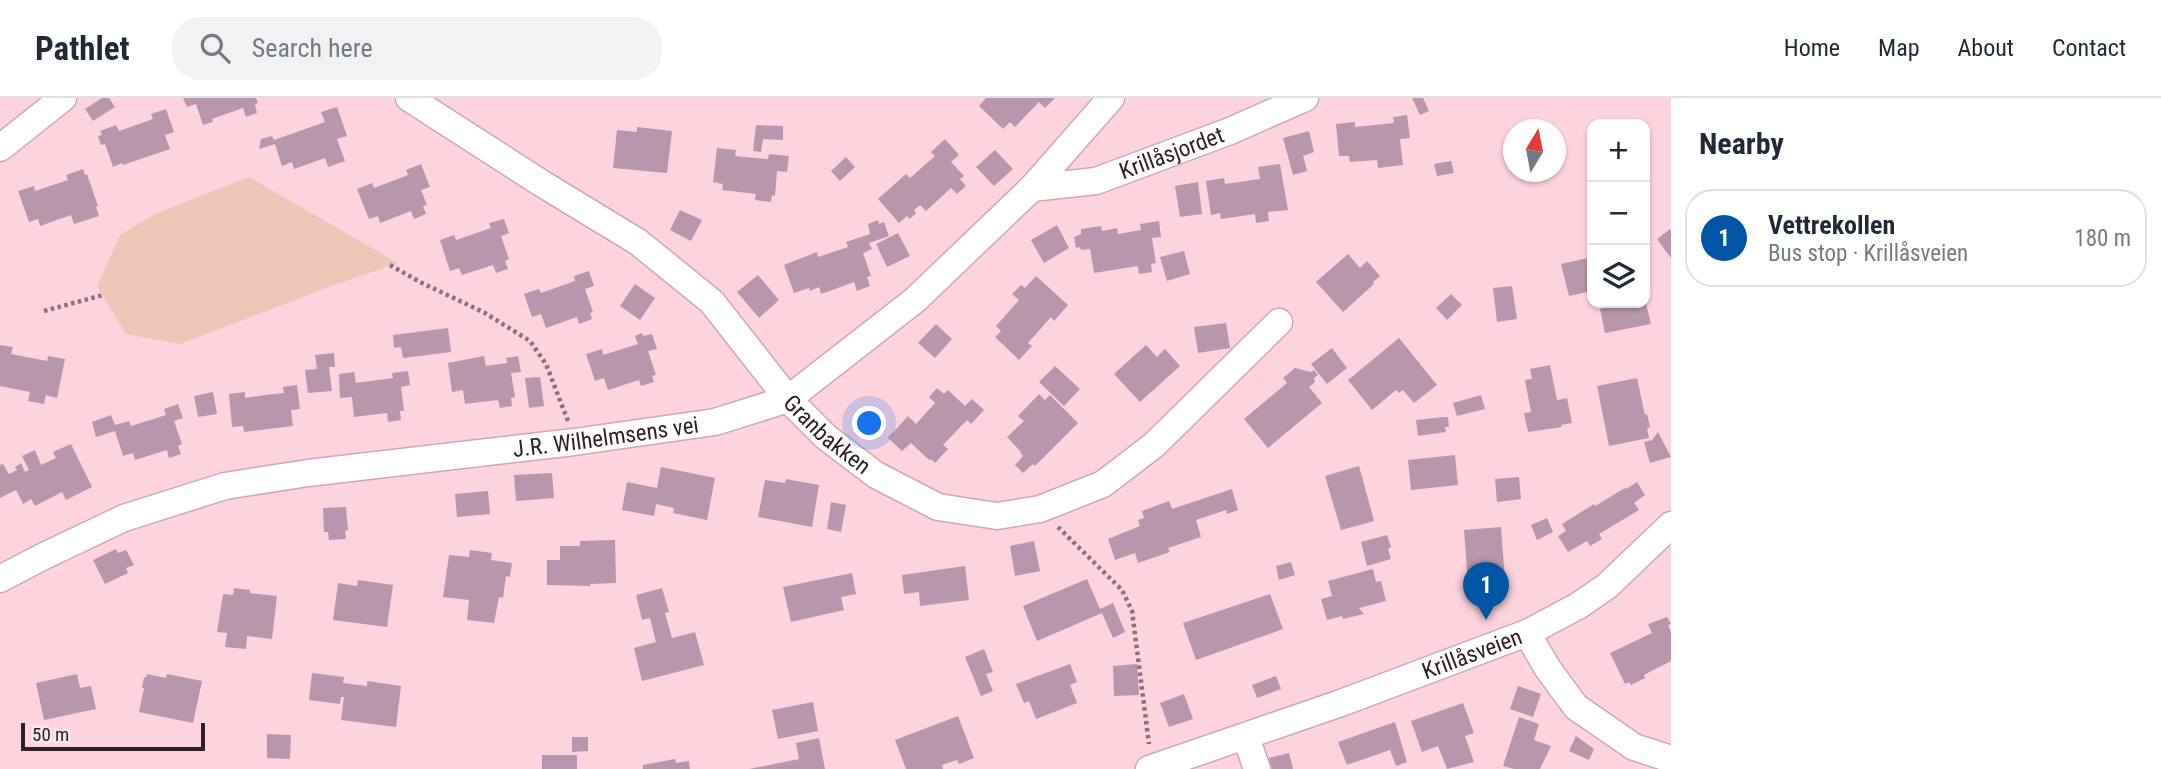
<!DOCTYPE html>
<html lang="en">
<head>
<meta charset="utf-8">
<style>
  :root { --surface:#fff; --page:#f2f2f3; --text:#1f2937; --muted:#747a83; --line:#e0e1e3; --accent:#0056a4 }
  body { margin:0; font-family:"Roboto Condensed",sans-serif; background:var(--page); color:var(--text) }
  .controls { position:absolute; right:21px; top:21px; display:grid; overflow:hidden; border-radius:14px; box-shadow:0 2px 5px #0004 }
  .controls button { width:63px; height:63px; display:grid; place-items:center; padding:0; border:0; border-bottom:2px solid var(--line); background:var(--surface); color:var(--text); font:35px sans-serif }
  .compass { position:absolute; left:1503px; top:21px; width:63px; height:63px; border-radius:50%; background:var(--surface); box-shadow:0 2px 5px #0004; rotate:10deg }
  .scale { position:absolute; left:21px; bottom:18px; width:184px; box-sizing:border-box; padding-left:7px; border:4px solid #2f2024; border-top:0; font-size:19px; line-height:24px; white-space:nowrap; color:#2f2024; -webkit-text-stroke:5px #f9e8ec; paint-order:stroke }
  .you { position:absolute; left:870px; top:326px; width:24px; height:24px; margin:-18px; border:5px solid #fff; border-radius:50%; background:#1a73e8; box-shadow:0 0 0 10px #1a73e833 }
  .badge { display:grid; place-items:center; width:46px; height:46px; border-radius:50%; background:var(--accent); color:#fff; font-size:23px; font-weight:700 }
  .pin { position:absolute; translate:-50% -58px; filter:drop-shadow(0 2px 4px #0008) }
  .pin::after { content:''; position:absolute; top:37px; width:24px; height:21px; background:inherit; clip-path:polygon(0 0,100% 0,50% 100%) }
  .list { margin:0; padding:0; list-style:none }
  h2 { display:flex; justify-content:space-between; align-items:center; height:91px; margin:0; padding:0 28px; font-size:30px }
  h2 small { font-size:23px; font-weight:400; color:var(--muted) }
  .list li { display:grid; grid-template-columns:46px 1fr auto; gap:21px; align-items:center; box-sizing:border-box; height:98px; margin:0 14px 14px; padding:0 14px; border:2px solid var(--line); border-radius:28px }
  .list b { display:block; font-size:26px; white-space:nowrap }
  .list p { margin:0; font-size:23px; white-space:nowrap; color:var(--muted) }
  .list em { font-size:23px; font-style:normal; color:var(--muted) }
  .icon { flex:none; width:38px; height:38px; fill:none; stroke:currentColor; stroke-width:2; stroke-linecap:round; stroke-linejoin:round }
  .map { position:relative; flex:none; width:1671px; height:671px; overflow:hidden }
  header { display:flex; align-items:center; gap:42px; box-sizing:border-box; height:98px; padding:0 35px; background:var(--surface); border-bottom:2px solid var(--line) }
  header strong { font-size:33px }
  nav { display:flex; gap:38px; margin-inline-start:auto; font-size:24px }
  .search { width:490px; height:63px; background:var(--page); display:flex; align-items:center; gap:18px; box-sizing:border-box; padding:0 24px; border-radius:28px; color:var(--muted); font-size:26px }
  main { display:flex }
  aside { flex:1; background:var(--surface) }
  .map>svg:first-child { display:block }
</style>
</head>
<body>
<header>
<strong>Pathlet</strong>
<div class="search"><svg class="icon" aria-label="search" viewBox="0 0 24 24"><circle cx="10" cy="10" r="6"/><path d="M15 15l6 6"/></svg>Search here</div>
<nav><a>Home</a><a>Map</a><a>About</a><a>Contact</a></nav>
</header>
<main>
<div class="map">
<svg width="1671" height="671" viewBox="0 0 1671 671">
  <rect width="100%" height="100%" fill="#fdd3de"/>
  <path fill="#ecc7b7" d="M249,79l149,86 -64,22 -154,59 -54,-10 -29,-48 23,-51 35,-21z"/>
  <g fill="#b897ac">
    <path d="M102,0h7l6,9 -22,14 -8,-12z"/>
    <path d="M183,0h73l2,5 -3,1 2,9 -11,4 -3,-9 -31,11 1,3 -10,3 -7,-21 -9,3z"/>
    <path d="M986,0h69l-10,10 -6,-6 -24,25 -5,-5 -7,7 -24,-23z"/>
    <path d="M1412,0h11l6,13 -9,4z"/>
    <path d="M337,9l10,29 -10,3 8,22 -17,6 -3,-9 -31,11 -2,-7 -10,4 -7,-22 -16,5 2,-10 11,-3 2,4 51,-18 -4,-10z"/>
    <path d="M166,11l8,23 -9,3 5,14 -47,16 -1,-2 -9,4 -8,-23 -4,1 -3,-9 4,-1 -2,-4 16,-6 3,6 34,-12 -2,-5z"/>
    <path d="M1407,17l3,23 -10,1 3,26 -25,3 -1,-8 -27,2 -1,-6h-10l-3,-32 19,-2v5l39,-4 -1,-6z"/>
    <path d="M756,27l27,1v14l-20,-1 -2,13 -8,-1z"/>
    <path d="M637,29l35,4 -5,42 -54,-5 4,-38 20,2z"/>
    <path d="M1309,33l5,21 -11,4 4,15 -14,4 -10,-37z"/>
    <path d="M945,41l14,16 -8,7 13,14 -4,3 6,7 -9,8 -6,-6 -25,23 -6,-6 -6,5 2,3 -6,6 -3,-3 -8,7 -21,-24 28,-25 4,4 25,-22 -4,-4z"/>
    <path d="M717,50l19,2 -1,6 33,3 1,-5 20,2 -2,16 -10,-1 -2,25 -3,-1 -1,7 -16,-2 1,-6 -34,-4 1,-6 -10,-2z"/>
    <path d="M995,52l18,19 -19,17 -18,-19z"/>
    <path d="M846,59l9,10 -15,14 -9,-10z"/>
    <path d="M1451,63l3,12 -17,3 -3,-12z"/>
    <path d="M421,66l9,23 -9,3 6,15 -4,1 3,8 -12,5 -3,-8 -31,12 -2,-7 -9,3 -12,-30 15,-6 2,5 34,-13 -2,-5z"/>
    <path d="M1280,66l8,46 -20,2 1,9 -13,2 -1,-9 -34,5 -1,-6 -9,2 -5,-34 18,-3 1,6 35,-5 -2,-12z"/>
    <path d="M83,71l2,6 2,-1 11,32 -2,1 3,9 -25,8 -3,-9 -31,11 -2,-7 -9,3 -11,-31 16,-5 1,5 33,-11 -2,-5z"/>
    <path d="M1198,84l4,32 -22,3 -5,-31z"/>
    <path d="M680,112l22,10 -11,21 -21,-11z"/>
    <path d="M504,121l5,14 -8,3 8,23 -4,2 3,8 -12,4 -3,-8 -31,10 -3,-7 -9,3 -10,-31 14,-5 2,5 35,-12 -2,-5z"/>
    <path d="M878,122l1,4 5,-2 5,14 -20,7 3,6 -9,4 8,23 -4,1 3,9 -13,5 -3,-9 -33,12 -2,-7 -9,4 -1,-3 -15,5 -10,-28 33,-13 1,5 30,-10 -2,-5 24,-8 -2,-10z"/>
    <path d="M1159,123l2,16 -9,1 4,25 -5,1 1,8 -13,2 -1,-8 -44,7 -4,-24 -9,1 -1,-3 -4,1 -2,-11 7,-3v-5l20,-3 1,5 15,-3 1,6 23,-4 -1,-6z"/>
    <path d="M1057,127l12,23 -25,15 -13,-23z"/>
    <path d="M1670,131l1,2v27l-14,-19z"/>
    <path d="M898,135l12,23 -23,11 -11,-23z"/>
    <path d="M1184,153l6,23 -23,7 -7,-24z"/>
    <path d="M1348,156l12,14 7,-7 13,15 -7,6 1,2 -31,28 -27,-30z"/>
    <path d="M1592,159v34l-23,5 -8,-32z"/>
    <path d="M589,173l5,15 -9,3 8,23 -3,1 2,6 -13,5 -2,-7 -31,11 -5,-14 -9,3 -8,-23 15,-5 2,4 34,-12 -1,-5z"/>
    <path d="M758,177l21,25 -20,18 -22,-26z"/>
    <path d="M1036,178l32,29 -14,16 -3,-4 -23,26 4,3 -13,14 -24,-23 6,-6 -5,-5 23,-26 -7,-6 9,-9 4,3z"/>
    <path d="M635,186l20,14 -15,22 -20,-14z"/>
    <path d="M1512,188l5,33 -20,3 -4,-34z"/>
    <path d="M1451,196l11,11 -15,15 -11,-12z"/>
    <path d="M1632,205h14l5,21 -46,9 -5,-24z"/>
    <path d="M1226,225l4,25 -32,5 -4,-26z"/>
    <path d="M936,226l16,15 -17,19 -17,-15z"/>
    <path d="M448,230l3,24 -48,6 -2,-11 -7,1 -1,-13z"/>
    <path d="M642,235l1,3 9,-2 5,15 -9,2 8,24 -4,1 2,6 -13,4 -2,-6 -31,10 -4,-12 -9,3 -9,-27 16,-5 1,6 35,-11 -3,-8z"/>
    <path d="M1399,240l38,47 -23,18 -11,-13 -4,3 -3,-3 -24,20 -24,-30z"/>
    <path d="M0,247l13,2 -2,7 36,7 1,-5 17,3 -8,39 -11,-3 -2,9 -16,-3 2,-9 -30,-6z"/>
    <path d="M1146,247l11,12 8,-8 15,17 -40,36 -26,-28z"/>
    <path d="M1332,250l15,20 -20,16 -16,-20z"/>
    <path d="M334,255l1,14h-6l3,24 -24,2 -3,-23 12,-1 -2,-14z"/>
    <path d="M484,258l2,10 21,-3 -1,-5 12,-2 3,16 -10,1 4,24 -4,1 1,8 -12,2 -2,-8 -33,4 -2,-14 -11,2 -4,-29z"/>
    <path d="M1550,267l7,35 10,-2 5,25 -11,2 1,2 -34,5 -4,-19 7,-1 -6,-32 7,-1 -2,-10z"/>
    <path d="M1055,268l25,23 -16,17 -25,-24z"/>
    <path d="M1295,270l16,4 3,-2 4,5 -4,3 1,4 -6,5 13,16 -54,45 -24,-29 43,-36 -4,-5z"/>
    <path d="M408,273l2,14 -9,2 3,24h-4l1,9 -13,2 -1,-9 -33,4 -2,-20 -12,1 -1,-24 15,-2 2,11 37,-5 -1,-5z"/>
    <path d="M540,279l4,29 -15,2 -4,-30z"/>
    <path d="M1637,280l8,37 2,-1 3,13 -3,1 2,10 -40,8 -12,-60z"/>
    <path d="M297,287l3,24 -9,1 2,16 -49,6 -1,-6 -11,1 -3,-33 16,-2v6l20,-3 19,-2 -1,-6z"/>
    <path d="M937,290l7,6 4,-4 17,16 7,-7 12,11 -13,14 -4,-4 -24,25 5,4 -13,14 -4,-4 -2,1 -18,-17 -9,8 -14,-13 20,-22 8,8 19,-21 -6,-6z"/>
    <path d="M213,294l4,22 -19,3 -4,-21z"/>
    <path d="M1039,296l6,6 5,-5 28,28 -43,43 -2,-2 -10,9 -8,-8 8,-9 -3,-3 1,-1 -14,-15 17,-16 -6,-5z"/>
    <path d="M1481,297l4,14 -28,7 -4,-13z"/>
    <path d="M178,306l5,14 -9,3 8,23 -4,2 3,8 -12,4 -2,-8 -32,10 -2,-7 -10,3 -8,-25 -19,6 -4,-15 19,-7 4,10 14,-4 2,5 35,-11 -2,-6z"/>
    <path d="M1444,319h4l1,10h-4l1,5 -28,4 -2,-16z"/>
    <path d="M1658,334l13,25 -21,6 -6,-21 8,-2z"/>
    <path d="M71,346l21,43 -26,13 -4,-8 -27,14 -4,-7 -8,5 -7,-14 -16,8v-33l3,-1 6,10 8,-4 -2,-3 6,-4 4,9 4,-2 -7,-14 13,-6 6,15 15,-7 -3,-6z"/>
    <path d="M1455,357l3,30 -47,5 -3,-30z"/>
    <path d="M1359,368l15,55 -33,9 -16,-54z"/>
    <path d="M661,369l54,11 -8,42 -34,-7 1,-5 -18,-4 -2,12 -32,-6 5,-28 30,6z"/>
    <path d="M552,375l2,25 -38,3 -2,-26z"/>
    <path d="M1519,379l2,22 -24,3 -2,-23z"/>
    <path d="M786,381l33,6 -7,42 -54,-10 7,-37 20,3z"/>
    <path d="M1637,384l8,13 -11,8 5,7 -40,24 3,5 -12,7 -3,-5 -19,11 -10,-16 8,-5 -4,-7 32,-20 1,2 30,-18 1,1z"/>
    <path d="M1232,391l6,21 -11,4 -1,-4 -30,10 5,17 -33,11 2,4 -32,11 -3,-10 -20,7 -7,-21 32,-13 -2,-6 6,-2 -2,-7 27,-10 3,8z"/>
    <path d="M488,393l2,23 -33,3 -2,-23z"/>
    <path d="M831,404l15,3 -5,27 -14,-3z"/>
    <path d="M346,409l2,23 -3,1 1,8 -17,1 -1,-8h-4l-1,-24z"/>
    <path d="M1547,420l6,14 -16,8 -6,-15z"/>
    <path d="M1501,429l5,67 -37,3 -5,-67z"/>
    <path d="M1387,437l4,12 -3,2 3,10 -24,7 -6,-24z"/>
    <path d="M615,442l1,43 -26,1v2l-43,-1v-25h13v-14h20v-5z"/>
    <path d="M1034,443l6,30 -25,5 -5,-30z"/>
    <path d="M116,451l2,4 8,-3 8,15 -8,3 2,5 -23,11 -12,-24z"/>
    <path d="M470,452l22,3 -1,7 21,3 -2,14 -4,-1 -3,22 -4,-1 -5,26 -27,-3 2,-20 -26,-3 6,-42 20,2z"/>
    <path d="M1291,464l4,13 -16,5 -3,-14z"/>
    <path d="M965,468l4,34 -49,6 -1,-14 -15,2 -2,-19z"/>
    <path d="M1373,471l3,13 5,-1 5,20 -27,7 5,6 -21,5 -1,-3 -15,4 -6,-21 11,-3 -4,-15z"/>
    <path d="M852,475l4,21 -15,3 3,13 -53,12 -8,-35z"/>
    <path d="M1087,481l13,30 13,-6 12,29 -12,6 -11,-25 -65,28 -14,-35z"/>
    <path d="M358,482l35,5 -6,42 -54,-7 5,-37 19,3z"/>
    <path d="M234,490l16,2v3l27,3 -5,43 -25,-3 -1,13 -21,-2 2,-14 -10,-1 6,-38 10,1z"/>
    <path d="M662,490l7,24 -4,1 7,25 23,-6 9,33 -62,16 -8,-33 22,-6 -6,-24 -8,2 -6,-25z"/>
    <path d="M1270,496l13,35 -87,31 -13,-37z"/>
    <path d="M1667,519l4,7 -3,1 3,7v29l-27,14 1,3 -14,7 -2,-3 -4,2 -15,-31 42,-20 -4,-9z"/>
    <path d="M984,551l9,23 -7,2 7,17 -12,5 -16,-39z"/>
    <path d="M1070,566l7,18 -7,3 7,18 -41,16 -7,-18 -5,2 -8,-19z"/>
    <path d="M1137,566l2,31 -25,1 -1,-30z"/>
    <path d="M312,575l32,4 -1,6 24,3v-5l34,5 -5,41 -55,-7 3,-23h-3l-1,7 -31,-4z"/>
    <path d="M77,576l3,14 11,-2 5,23 -52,11 -8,-37z"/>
    <path d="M147,576l19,4 1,-4 35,7 -9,42 -54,-11 5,-24h-2l2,-11 2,1z"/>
    <path d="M1276,578l5,13 -24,9 -5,-13z"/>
    <path d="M1518,588l23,8 -8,23 -23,-8z"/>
    <path d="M1184,596l9,25 -24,8 -9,-24z"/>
    <path d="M813,604l5,29 -40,8 -6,-29z"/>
    <path d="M1463,605l11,30 -9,3 9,26 -27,7 -9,-23 -16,6 -11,-31z"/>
    <path d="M958,618l16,42 -15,6 -2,-4 -15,5 1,4h-37l-11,-29z"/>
    <path d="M1519,619l20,7 -5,16 17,6 -11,23h-26l-11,-3z"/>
    <path d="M1395,624l12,40 -11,4 -6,-16 -43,15 -9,-23z"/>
    <path d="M267,636l24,1 -1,24 -23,-1z"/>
    <path d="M1576,638l18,13 -5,11 -20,-9z"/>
    <path d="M572,639h16v14l-16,1z"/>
    <path d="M819,640l6,31h-76l50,-10 -3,-16z"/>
    <path d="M1289,655l4,16h-21l-3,-11z"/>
    <rect x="542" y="657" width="35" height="14"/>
    <path d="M675,661l1,4 13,-2 1,8h-47v-4z"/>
  </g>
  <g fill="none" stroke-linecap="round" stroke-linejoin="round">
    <g stroke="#cfa7b2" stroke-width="29">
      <g id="street">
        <path id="s1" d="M409,0l132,85 97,59 74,60 76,97 38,38 50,38 62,32 59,9 43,-7 63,-25 51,-39 125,-123"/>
        <path d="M0,50l63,-50"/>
        <path id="s2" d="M1032,90l64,-7 134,-50 75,-33"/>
        <path id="s3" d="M0,481l42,-22 82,-39 101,-32 83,-13 266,-31 141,-20 73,-23 127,-99 117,-112 79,-90"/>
        <path d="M1527,535l21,36 28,38 58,40 37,12"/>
        <path d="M1246,639l11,32"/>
        <path id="s4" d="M1149,671l192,-66 186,-70 51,-27 29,-20 64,-61"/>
      </g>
    </g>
    <g stroke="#8c7178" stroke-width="4.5" stroke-dasharray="3.5 3.5" stroke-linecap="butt">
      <path d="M390,167l30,17 65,31 45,28 16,23 22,57"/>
      <path d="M44,213l59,-16"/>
      <path d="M1058,429l64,63 10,21 17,133"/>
    </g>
    <use href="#street" stroke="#fff" stroke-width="26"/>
  </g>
  <g text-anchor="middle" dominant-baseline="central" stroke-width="7" stroke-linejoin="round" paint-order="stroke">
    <g font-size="23" fill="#2f2024" stroke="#f9e8ec">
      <text stroke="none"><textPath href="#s2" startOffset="145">Krillåsjordet</textPath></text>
      <text stroke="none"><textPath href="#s1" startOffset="542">Granbakken</textPath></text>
      <text stroke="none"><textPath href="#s3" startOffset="628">J.R. Wilhelmsens vei</textPath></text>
      <text stroke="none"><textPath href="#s4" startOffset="343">Krillåsveien</textPath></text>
    </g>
  </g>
</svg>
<div class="controls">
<button>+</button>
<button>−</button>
<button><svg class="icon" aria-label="layers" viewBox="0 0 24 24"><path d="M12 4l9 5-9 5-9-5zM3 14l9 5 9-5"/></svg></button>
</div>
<svg class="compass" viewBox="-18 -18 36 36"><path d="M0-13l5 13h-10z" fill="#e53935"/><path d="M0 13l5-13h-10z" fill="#747a83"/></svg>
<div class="scale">50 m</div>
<div class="you"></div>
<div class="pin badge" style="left:1486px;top:522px">1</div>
</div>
<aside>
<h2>Nearby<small></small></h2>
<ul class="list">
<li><span class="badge">1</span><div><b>Vettrekollen</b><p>Bus stop · Krillåsveien</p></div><em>180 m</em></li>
</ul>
</aside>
</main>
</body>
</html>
